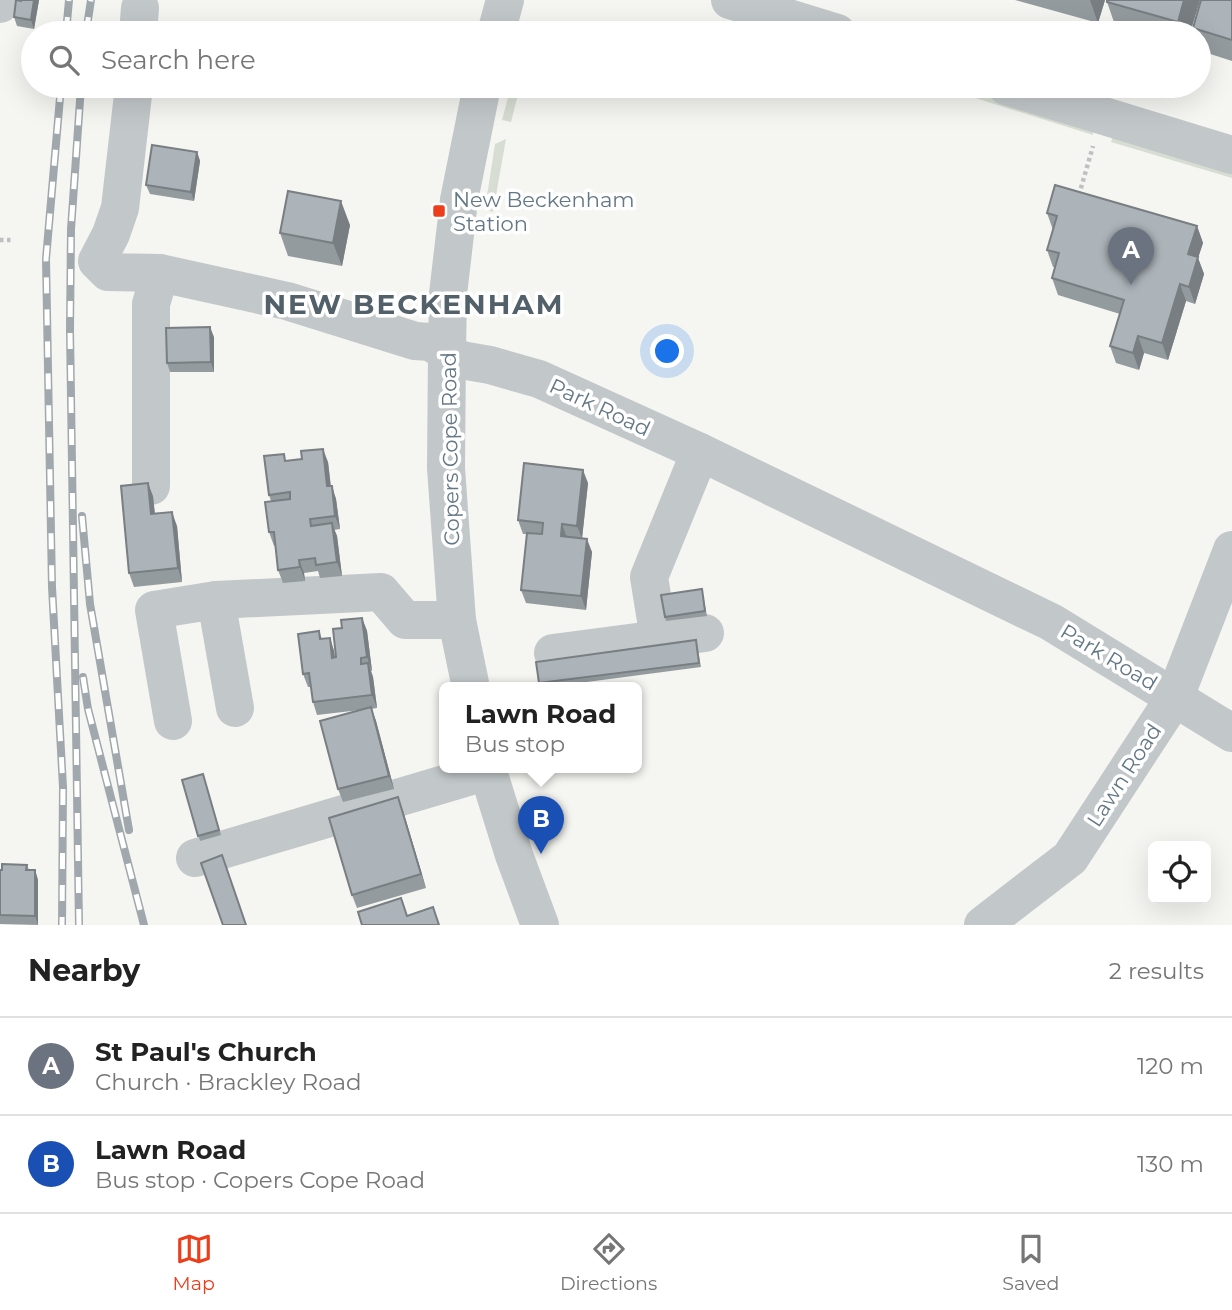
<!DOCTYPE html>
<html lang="en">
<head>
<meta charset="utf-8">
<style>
  :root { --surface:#fff; --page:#f2f2f2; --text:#222; --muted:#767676; --line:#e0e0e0; --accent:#ec3e1b }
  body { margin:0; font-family:Montserrat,sans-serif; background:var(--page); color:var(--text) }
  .controls { position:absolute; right:21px; bottom:21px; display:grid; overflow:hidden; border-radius:10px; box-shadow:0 7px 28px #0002 }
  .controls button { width:63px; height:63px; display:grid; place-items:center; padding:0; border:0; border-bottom:2px solid var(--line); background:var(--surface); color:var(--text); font:35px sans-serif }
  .you { position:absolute; left:668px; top:352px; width:24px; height:24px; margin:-18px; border:5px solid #fff; border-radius:50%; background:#1a73e8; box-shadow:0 0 0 10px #1a73e833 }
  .badge { display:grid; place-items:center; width:46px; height:46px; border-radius:50%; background:var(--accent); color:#fff; font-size:23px; font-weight:700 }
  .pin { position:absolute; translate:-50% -58px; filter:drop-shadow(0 2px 4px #0008) }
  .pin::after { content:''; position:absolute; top:37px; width:24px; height:21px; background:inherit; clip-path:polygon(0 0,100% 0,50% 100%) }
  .popup { position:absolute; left:439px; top:682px; width:203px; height:91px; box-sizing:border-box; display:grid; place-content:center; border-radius:10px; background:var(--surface); filter:drop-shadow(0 2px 5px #0005); font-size:23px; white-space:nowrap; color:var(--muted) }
  .popup b { font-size:26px; color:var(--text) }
  .popup::after { content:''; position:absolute; left:50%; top:100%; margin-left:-14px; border:14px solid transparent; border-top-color:var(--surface) }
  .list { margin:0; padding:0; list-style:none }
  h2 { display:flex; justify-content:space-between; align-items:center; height:91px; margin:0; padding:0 28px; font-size:30px }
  h2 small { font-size:23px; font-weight:400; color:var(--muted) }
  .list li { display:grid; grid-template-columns:46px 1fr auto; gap:21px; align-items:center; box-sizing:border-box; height:98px; padding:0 28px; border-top:2px solid var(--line) }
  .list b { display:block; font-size:26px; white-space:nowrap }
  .list p { margin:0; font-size:23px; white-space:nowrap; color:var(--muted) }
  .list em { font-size:23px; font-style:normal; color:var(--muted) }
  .icon { flex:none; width:38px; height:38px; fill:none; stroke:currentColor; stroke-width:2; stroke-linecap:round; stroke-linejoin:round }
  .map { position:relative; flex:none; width:1232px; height:925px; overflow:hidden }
  .search { position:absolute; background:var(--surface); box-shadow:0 7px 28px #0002; left:21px; right:21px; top:21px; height:77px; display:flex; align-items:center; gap:18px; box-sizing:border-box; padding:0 24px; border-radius:38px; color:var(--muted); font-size:26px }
  .sheet { height:287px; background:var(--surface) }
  nav { display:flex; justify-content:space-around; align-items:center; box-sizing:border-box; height:98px; border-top:2px solid var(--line); background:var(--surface); font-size:19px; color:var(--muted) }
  nav a { display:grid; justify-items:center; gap:4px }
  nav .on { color:var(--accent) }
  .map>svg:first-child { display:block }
</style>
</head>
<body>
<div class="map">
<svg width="1232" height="925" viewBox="0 0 1232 925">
  <rect width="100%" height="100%" fill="#f5f5f1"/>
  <g fill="#d7ddd2">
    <path d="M511,86h9l-9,36 -9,-2z"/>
    <path d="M937,86h32l124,40v9z"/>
    <path d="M1114,133l118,38v7l-121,-36z"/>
    <path d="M506,139l-13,73 -8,-3 10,-65z"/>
  </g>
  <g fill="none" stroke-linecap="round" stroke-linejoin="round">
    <g stroke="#bec0c2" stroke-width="4.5" stroke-dasharray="3.5 3.5" stroke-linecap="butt">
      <path d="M1079,195l14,-49"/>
      <path d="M0,240h13"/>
    </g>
    <g stroke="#c2c7c9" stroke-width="38">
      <path d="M730,0l107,33"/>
      <path d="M0,4v-4"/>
      <path d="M138,33l2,-25"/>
      <path d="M496,33l9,-33"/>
      <path d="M134,86l-14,122 -9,26 -14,27 11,11 52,1 127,28 128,40 15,1 31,18 29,5 49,14 161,73 351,170 181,111"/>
      <path d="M1006,86l226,69"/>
      <path d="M151,486v-182l9,-31"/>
      <path d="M216,600l19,108"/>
      <path d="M659,639l-10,-62 51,-125"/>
      <path d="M553,653l152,-20"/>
      <path d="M471,688l-14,-68 -11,-152 1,-118 1,-56 11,-94 23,-114"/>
      <path d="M173,721l-19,-111 62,-10 165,-8 24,28h52"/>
      <path d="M487,768l27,87 26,70"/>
      <path d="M195,858l293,-87"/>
      <path d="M983,925l87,-67 105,-161 57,-147"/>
    </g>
    <g stroke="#a0a8ad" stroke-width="8">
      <g id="rail">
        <path d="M66,33l3,-33"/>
        <path d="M86,33l5,-33"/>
        <path d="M61,86l-15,173 6,328 11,200 -1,138"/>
        <path d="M82,516l8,88 39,226"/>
        <path d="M83,677l5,32 56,216"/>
        <path d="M79,925l-9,-594 1,-102 10,-143"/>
      </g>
    </g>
    <use href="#rail" stroke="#fff" stroke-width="5" stroke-dasharray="16" stroke-linecap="butt"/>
  </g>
  <g fill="#949b9f">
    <path d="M39,0l-5,29 -17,-3 -3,-9 7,-16z"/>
    <path d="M1015,0h90l-7,23z"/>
    <path d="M1107,0h93l-10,33h-45l-30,-8 -8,-23z"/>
    <path d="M1232,0v61l-31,-10 -2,-6v-12h-4l-2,-5z"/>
    <path d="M197,152l3,9 -6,40 -44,-7 -4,-9z"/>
    <path d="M1047,213l150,13 6,17 -5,15 6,16 -9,30 -9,-3 -18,59 -24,-7 -5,17 -23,-7 -6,-17 10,-32 -62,-19 -6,-17 3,-11h-2l-6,-17 6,-20z"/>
    <path d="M350,225l-8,41 -54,-10 -8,-23z"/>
    <path d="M214,337v35h-44l-3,-9z"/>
    <path d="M287,461l41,1 3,24 5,13 4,30 -6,1 3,6 5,40 -22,2 -2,-7 -14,2 1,8 -22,2 -5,-13 -3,-24h-1l-5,-14 2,-31 -2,-6z"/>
    <path d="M588,483l-6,55 10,14 -6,58 -60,-7 -5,-13 6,-56h-4l-5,-14z"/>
    <path d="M153,496l2,18 22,12 5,56 -48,5 -5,-14z"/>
    <path d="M702,589l5,27 -41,5 -1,-4z"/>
    <path d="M362,618l5,13 5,40h-1l2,6 4,31 -6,1 5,12 18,68 -51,13 -5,-13 22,-79 -43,5 -4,-13 -2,-15h-3l-5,-13 16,-43 3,8 8,-1 4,13 1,7 1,-1 6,-29z"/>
    <path d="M696,640l5,27 -160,21 -2,-5z"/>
    <path d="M203,774l18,61 -21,6 -18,-61z"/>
    <path d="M403,811l23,77 -69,20 -5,-13z"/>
    <path d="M27,865l2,5h6l3,10v45l-38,-1v-54z"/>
  </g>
  <g fill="#787e82">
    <path d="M34,0h5l-5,29 -3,-9z"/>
    <path d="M1090,0h15l-7,23z"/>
    <path d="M1184,0h16l-10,33h-8l-4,-11z"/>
    <path d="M197,152l3,9 -6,40 -3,-9z"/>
    <path d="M341,201l9,24 -8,41 -9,-23z"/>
    <path d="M1197,226l6,17 -5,15 6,16 -9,30 -6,-17 -1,-33z"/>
    <path d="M1180,284l6,17 -18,59 -6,-17z"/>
    <path d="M210,327l4,10v35l-3,-10z"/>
    <path d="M1138,336l6,17 -5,17 -6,-17z"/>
    <path d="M323,449l5,13 4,38 -5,-14z"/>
    <path d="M583,470l5,13 -6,56 -5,-13z"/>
    <path d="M148,483l5,13 3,32 -5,-14z"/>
    <path d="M332,486l4,13 4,30 -5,-13z"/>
    <path d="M172,512l5,14 5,56 -4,-14z"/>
    <path d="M332,523l5,13 5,40 -5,-14z"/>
    <path d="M562,524l5,14 -6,-2z"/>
    <path d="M587,539l5,13 -6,58 -5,-14z"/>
    <path d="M299,560l5,13 1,8 -5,-14z"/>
    <path d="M362,618l5,13 5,40 -5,-14z"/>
    <path d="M330,638l4,13 3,21 -5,-14z"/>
    <path d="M368,663l5,14 4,31 -5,-13z"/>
    <path d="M371,707l5,14 18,68 -5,-13z"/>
    <path d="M398,797l5,14 23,77 -5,-14z"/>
    <path d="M35,870l3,10v45l-3,-9z"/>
  </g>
  <g fill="#acb4b9" stroke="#787e82" stroke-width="2">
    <path d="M16,0l5,1 1,-1h12l-3,20 -17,-3z"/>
    <path d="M1107,0h77l-6,22 -71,-20z"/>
    <path d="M1201,0h31v40l-39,-12z"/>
    <path d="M152,145l45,7 -6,40 -45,-7z"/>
    <path d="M1055,185l142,41 -9,28 10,3 -9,30 -9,-3 -18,59 -24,-7 -5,17 -23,-7 14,-46 -72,-22 7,-25 -12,-3 10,-34 -10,-3z"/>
    <path d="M288,191l53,10 -8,42 -53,-10z"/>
    <path d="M210,327l1,35 -44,1 -1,-35z"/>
    <path d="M323,449l4,37h5l3,30 -25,3 1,7 21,-3 5,39 -21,3 -1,-7 -16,2 1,7 -22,3 -4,-38h-5l-4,-30 25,-3v-7l-21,3 -5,-39 20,-2 1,7 17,-2 -1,-8z"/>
    <path d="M524,463l59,7 -6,56 -15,-2 -1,12 26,3 -6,57 -60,-6 6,-57 15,1 1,-11 -25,-3z"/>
    <path d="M148,483l3,31 21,-2 6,56 -49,5 -8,-87z"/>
    <path d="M702,589l3,22 -40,6 -4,-22z"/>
    <path d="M362,618l5,39 -6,1v6l7,-1 4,32 -59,7 -4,-29 -6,1 -5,-40 21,-3 1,8 10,-1 2,20 4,-1 -3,-28 9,-1 -1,-8z"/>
    <path d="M696,640l3,23 -160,20 -3,-21z"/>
    <path d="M371,707l18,69 -51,13 -18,-68z"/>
    <path d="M203,774l16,56 -21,6 -16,-56z"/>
    <path d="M398,797l23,77 -69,21 -23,-77z"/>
    <path d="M222,855l24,70h-23l-22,-62z"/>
    <path d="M2,864l25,1 -1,5h9v46l-35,-1v-45h2z"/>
    <path d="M401,898l6,18 26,-9 6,18h-77l-4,-13z"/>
  </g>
  <rect fill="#ec3e1b" stroke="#fff" stroke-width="2.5" x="432" y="204" width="14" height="14" rx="3.5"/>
  <g text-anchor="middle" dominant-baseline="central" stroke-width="7" stroke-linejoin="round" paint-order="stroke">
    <g font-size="21" fill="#637784" stroke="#fff" text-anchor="start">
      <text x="453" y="199">New Beckenham<tspan x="453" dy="24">Station</tspan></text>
    </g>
    <g font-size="21" fill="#637784" stroke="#fff">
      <text transform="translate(600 407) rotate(25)">Park Road</text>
      <text transform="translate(450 449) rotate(-91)">Copers Cope Road</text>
      <text transform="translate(1109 657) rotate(31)">Park Road</text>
      <text transform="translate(1124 775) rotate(-57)">Lawn Road</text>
    </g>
    <g font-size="28" font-weight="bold" letter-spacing="2" fill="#516069" stroke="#fff">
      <text x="414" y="304">NEW BECKENHAM</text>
    </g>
  </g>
</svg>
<div class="controls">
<button><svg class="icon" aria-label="locate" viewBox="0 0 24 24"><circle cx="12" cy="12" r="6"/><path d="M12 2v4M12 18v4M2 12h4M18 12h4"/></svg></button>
</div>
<div class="you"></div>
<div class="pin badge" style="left:1131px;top:285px;background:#6b7280">A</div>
<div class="pin badge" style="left:541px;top:854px;background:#1a4fb4">B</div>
<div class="popup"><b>Lawn Road</b>Bus stop</div>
<div class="search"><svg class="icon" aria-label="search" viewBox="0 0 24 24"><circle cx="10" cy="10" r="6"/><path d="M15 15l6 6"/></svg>Search here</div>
</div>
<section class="sheet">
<h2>Nearby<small>2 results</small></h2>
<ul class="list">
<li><span class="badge" style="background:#6b7280">A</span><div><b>St Paul's Church</b><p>Church · Brackley Road</p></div><em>120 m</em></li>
<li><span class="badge" style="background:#1a4fb4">B</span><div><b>Lawn Road</b><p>Bus stop · Copers Cope Road</p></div><em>130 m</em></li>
</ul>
</section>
<nav>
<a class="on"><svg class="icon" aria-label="map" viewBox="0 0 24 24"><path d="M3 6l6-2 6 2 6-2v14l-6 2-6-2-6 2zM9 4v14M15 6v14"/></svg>Map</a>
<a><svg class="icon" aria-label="directions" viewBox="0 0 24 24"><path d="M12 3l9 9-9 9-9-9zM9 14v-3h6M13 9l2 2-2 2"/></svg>Directions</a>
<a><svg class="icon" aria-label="saved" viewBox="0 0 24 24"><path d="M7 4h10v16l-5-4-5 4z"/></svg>Saved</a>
</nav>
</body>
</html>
